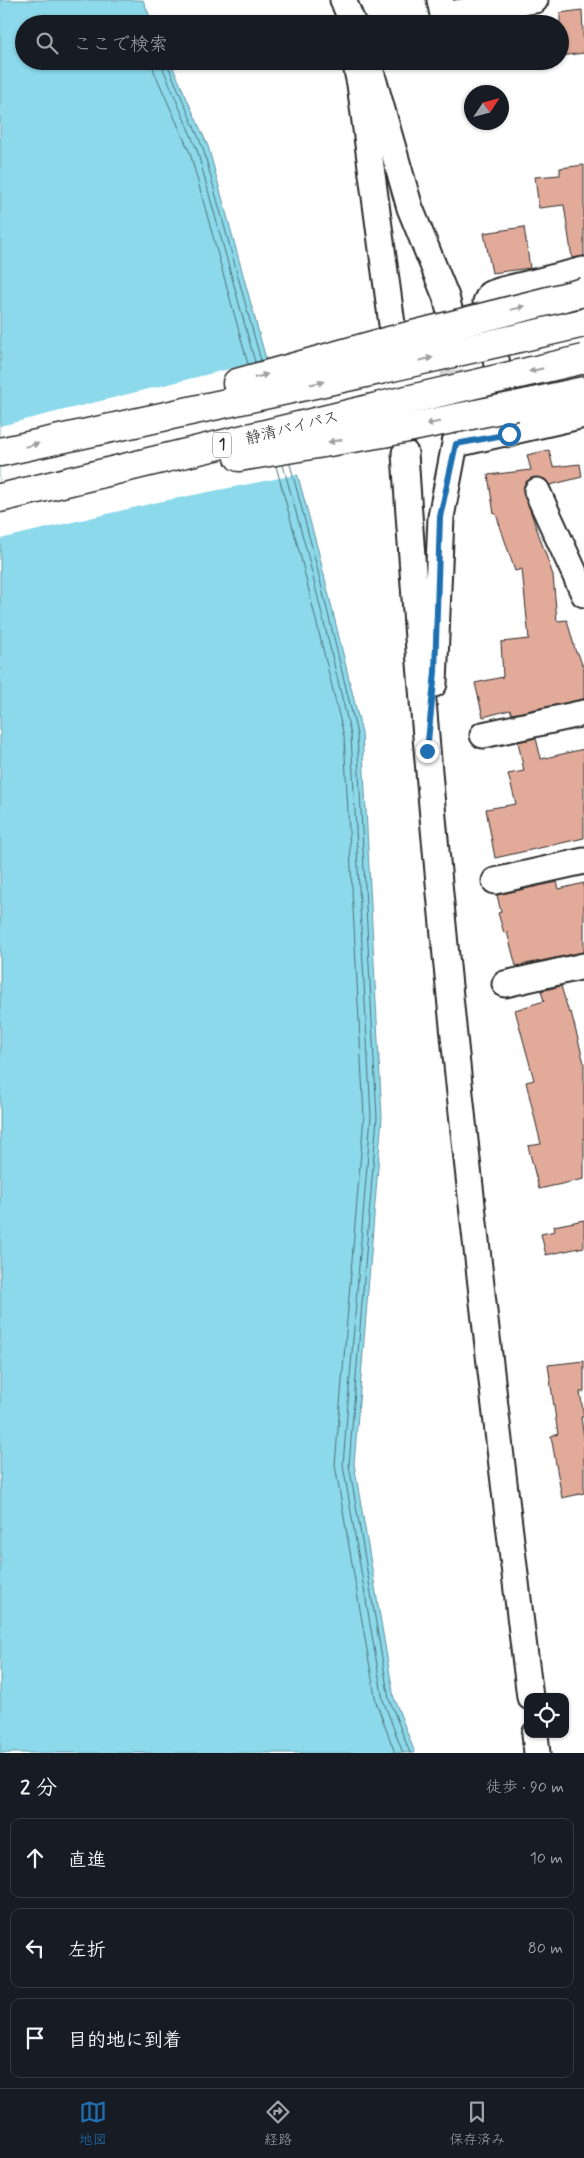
<!DOCTYPE html>
<html lang="ja">
<head>
<meta charset="utf-8">
<style>
  :root { --surface:#171b24; --page:#20242c; --text:#f1f3f6; --muted:#9ea1a6; --line:#363941; --accent:#1f6fb2 }
  body { margin:0; font-family:Mynerve,"Klee One",sans-serif; background:var(--page); color:var(--text) }
  .controls { position:absolute; right:15px; bottom:15px; display:grid; overflow:hidden; border-radius:10px; box-shadow:0 1px 4px #0004 }
  .controls button { width:45px; height:45px; display:grid; place-items:center; padding:0; border:0; border-bottom:1px solid var(--line); background:var(--surface); color:var(--text); font:25px sans-serif }
  .compass { position:absolute; left:464px; top:85px; width:45px; height:45px; border-radius:50%; background:var(--surface); box-shadow:0 1px 4px #0004; rotate:54deg }
  .stop { position:absolute; width:15px; height:15px; margin:-11px; border:4px solid #1f6fb2; border-radius:50%; background:#fff }
  .stop.end { background:#1f6fb2; border-color:#fff; box-shadow:0 1px 5px #0008 }
  .list { margin:0; padding:0; list-style:none }
  h2 { display:flex; justify-content:space-between; align-items:center; height:65px; margin:0; padding:0 20px; font-size:21px }
  h2 small { font-size:16px; font-weight:400; color:var(--muted) }
  .list li { display:grid; grid-template-columns:32px 1fr auto; gap:15px; align-items:center; box-sizing:border-box; height:80px; margin:0 10px 10px; padding:0 10px; border:1px solid var(--line); border-radius:10px }
  .list b { display:block; font-size:19px; white-space:nowrap }
  .list em { font-size:16px; font-style:normal; color:var(--muted) }
  .icon { flex:none; width:28px; height:28px; fill:none; stroke:currentColor; stroke-width:2; stroke-linecap:round; stroke-linejoin:round }
  .map { position:relative; flex:none; width:584px; height:1753px; overflow:hidden }
  .search { position:absolute; background:var(--surface); box-shadow:0 1px 4px #0004; left:15px; right:15px; top:15px; height:55px; display:flex; align-items:center; gap:12px; box-sizing:border-box; padding:0 18px; border-radius:28px; color:var(--muted); font-size:19px }
  .sheet { height:335px; background:var(--surface) }
  nav { display:flex; justify-content:space-around; align-items:center; box-sizing:border-box; height:70px; border-top:1px solid var(--line); background:var(--surface); font-size:14px; color:var(--muted) }
  nav a { display:grid; justify-items:center; gap:2px }
  nav .on { color:var(--accent) }
  .map>svg:first-child { display:block }
</style>
</head>
<body>
<div class="map">
<svg width="584" height="1753" viewBox="0 0 584 1753">
  <rect width="100%" height="100%" fill="#fff"/>
  <filter id="ink" filterUnits="userSpaceOnUse"><feTurbulence type="fractalNoise" baseFrequency=".02" numOctaves="2"/><feDisplacementMap in="SourceGraphic" scale="10" xChannelSelector="R" yChannelSelector="G"/><feConvolveMatrix kernelMatrix="1 2 1 2 8 2 1 2 1" color-interpolation-filters="sRGB"/></filter>
  <g filter="url(#ink)">
    <path fill="#8bd9ea" stroke="#65939e" d="M0,0h143l10,24h-129v37h146l38,85 110,404 44,183 20,384 -28,347 40,234 21,55h-415z"/>
    <path fill="#fff" d="M269,359l31,115 -142,28 -158,37v-113z"/>
    <g fill="none" stroke-linecap="round" stroke-linejoin="round">
      <g stroke="#517177" stroke-width="1">
        <path d="M152,61l2,10 36,82 58,211"/>
        <path d="M160,61l37,89 58,212"/>
        <path d="M166,61l37,87 58,213"/>
        <path d="M290,464l23,87 44,183 20,383 -28,348 40,234 21,54"/>
        <path d="M283,465l24,87 44,183 20,381 -28,349 40,235 20,53"/>
        <path d="M276,466l24,88 44,182 20,380 -29,349 41,237 19,51"/>
      </g>
    </g>
    <g fill="#e2ab99" stroke="#2b2b2b">
      <path d="M582,10l2,43 -24,3v-43z"/>
      <path d="M584,165v91l-12,2 -8,-53 -25,3 -4,-31 25,-2v-7z"/>
      <path d="M524,227l6,41 -38,5 -8,-40z"/>
      <path d="M549,450l4,17 27,-3 2,13 -32,8 -5,-6 -13,-1 -7,5 -2,7 30,85 4,46 10,-1 9,33h2l6,17v29l-72,15 -2,-4 -27,7 -8,-34 28,-6 -2,-35 28,-3 -7,-70 -7,2 -19,-57h-2l-6,-39 43,-5 -4,-15z"/>
      <path d="M536,738l5,21 43,-10v89l-89,20 -9,-49 30,-5 -8,-30 16,-3 -6,-29z"/>
      <path d="M557,882l2,7 25,-6v69l-68,14 -9,-34 -3,1 -6,-20 3,-1 -4,-17z"/>
      <path d="M561,986l8,27 2,-1 13,51v116l-45,10 -11,-43 13,-2 -15,-62 8,-2 -19,-70 29,-9 -3,-10z"/>
      <path d="M584,1220v27l-38,8 -5,-21 14,-3 -1,-5z"/>
      <path d="M584,1361v31h-4l4,25h-3l3,21v55l-22,5 -11,-62 7,-2 -10,-69z"/>
    </g>
    <g fill="none" stroke-linecap="round" stroke-linejoin="round">
      <path stroke="#d5d5d5" stroke-width="25" stroke-dasharray="25 12" stroke-linecap="butt" d="M451,333l4,77"/>
      <g stroke="#2b2b2b" stroke-width="29">
        <g id="minor">
          <path d="M343,0l10,24"/>
          <path d="M440,0l3,15 92,-15"/>
          <path d="M355,61l5,23 35,263"/>
          <path d="M370,68l40,140 36,89 4,16"/>
          <path d="M509,434l-23,-132 4,-8 12,-4 82,-20"/>
          <path d="M456,444l128,-29"/>
          <path d="M405,453c26,416 74,830 125,1244"/>
          <path d="M537,491l47,103"/>
          <path d="M434,684l7,-167 16,-84"/>
          <path d="M483,735l101,-22"/>
          <path d="M495,881l89,-20"/>
          <path d="M505,984l79,-18"/>
          <path d="M535,1734l2,19"/>
        </g>
      </g>
      <g stroke="#2b2b2b" stroke-width="31">
        <g id="highway">
          <path d="M237,383l140,-39"/>
          <path d="M516,406l68,-15"/>
          <path d="M0,452l379,-82"/>
          <path d="M239,457l144,-24"/>
          <path d="M0,498l381,-92"/>
        </g>
      </g>
      <use href="#minor" stroke="#fff" stroke-width="25"/>
      <use href="#highway" stroke="#fff" stroke-width="28"/>
      <g stroke="#2b2b2b" stroke-width="31" stroke-linecap="butt">
        <g id="highway-bridge">
          <path d="M377,344l207,-52"/>
          <path d="M379,370l205,-47"/>
          <path d="M381,406l203,-47"/>
          <path d="M383,433l133,-27"/>
        </g>
      </g>
      <use href="#highway-bridge" stroke="#fff" stroke-width="28"/>
    </g>
    <defs><path id="oneway-solid" d="M-6-.8H1V-3.2L6.5 0L1 3.2V.8H-6Z" transform="scale(1.25)"/></defs>
    <g fill="#a0a0a0">
      <use href="#oneway-solid" transform="translate(518 308) rotate(-14)"/>
      <use href="#oneway-solid" transform="translate(426 359) rotate(-13)"/>
      <use href="#oneway-solid" transform="translate(536 370) rotate(167)"/>
      <use href="#oneway-solid" transform="translate(261 376) rotate(-15)"/>
      <use href="#oneway-solid" transform="translate(317 383) rotate(-12)"/>
      <use href="#oneway-solid" transform="translate(433 423) rotate(169)"/>
      <use href="#oneway-solid" transform="translate(335 441) rotate(170)"/>
      <use href="#oneway-solid" transform="translate(32 445) rotate(-13)"/>
    </g>
  </g>
  <g fill="none" stroke-linecap="round" stroke-linejoin="round" filter="url(#ink)">
    <path stroke="#1f6fb2" stroke-width="6" d="M427,751l8,-79 5,-155 16,-73 53,-10"/>
  </g>
  <g text-anchor="middle" dominant-baseline="central" stroke-width="4.5" stroke-linejoin="round" paint-order="stroke">
    <rect fill="#fff" stroke="#6b6b6b" stroke-width="1" x="213" y="432.5" width="18" height="25" rx="4"/>
    <g font-size="15" font-weight="bold" fill="#2b2b2b">
      <text x="222" y="445">1</text>
    </g>
    <g font-size="16" fill="#2b2b2b" stroke="#fff">
      <text transform="translate(292 428) rotate(-14)">静清バイパス</text>
    </g>
  </g>
</svg>
<div class="controls">
<button><svg class="icon" aria-label="locate" viewBox="0 0 24 24"><circle cx="12" cy="12" r="6"/><path d="M12 2v4M12 18v4M2 12h4M18 12h4"/></svg></button>
</div>
<svg class="compass" viewBox="-18 -18 36 36"><path d="M0-13l5 13h-10z" fill="#e53935"/><path d="M0 13l5-13h-10z" fill="#9ea1a6"/></svg>
<div class="stop" style="left:509px;top:434px"></div>
<div class="stop end" style="left:427px;top:751px"></div>
<div class="search"><svg class="icon" aria-label="search" viewBox="0 0 24 24"><circle cx="10" cy="10" r="6"/><path d="M15 15l6 6"/></svg>ここで検索</div>
</div>
<section class="sheet">
<h2>2 分<small>徒歩 · 90 m</small></h2>
<ul class="list">
<li><svg class="icon" aria-label="ahead" viewBox="0 0 24 24"><path d="M12 20V5M6 11l6-6 6 6"/></svg><div><b>直進</b></div><em>10 m</em></li>
<li><svg class="icon" aria-label="left" viewBox="0 0 24 24"><path d="M17 20v-9H6M10 6l-5 5 5 5"/></svg><div><b>左折</b></div><em>80 m</em></li>
<li><svg class="icon" aria-label="arrive" viewBox="0 0 24 24"><path d="M6 21V4h12l-3 4 3 4H6"/></svg><div><b>目的地に到着</b></div></li>
</ul>
</section>
<nav>
<a class="on"><svg class="icon" aria-label="map" viewBox="0 0 24 24"><path d="M3 6l6-2 6 2 6-2v14l-6 2-6-2-6 2zM9 4v14M15 6v14"/></svg>地図</a>
<a><svg class="icon" aria-label="directions" viewBox="0 0 24 24"><path d="M12 3l9 9-9 9-9-9zM9 14v-3h6M13 9l2 2-2 2"/></svg>経路</a>
<a><svg class="icon" aria-label="saved" viewBox="0 0 24 24"><path d="M7 4h10v16l-5-4-5 4z"/></svg>保存済み</a>
</nav>
</body>
</html>
